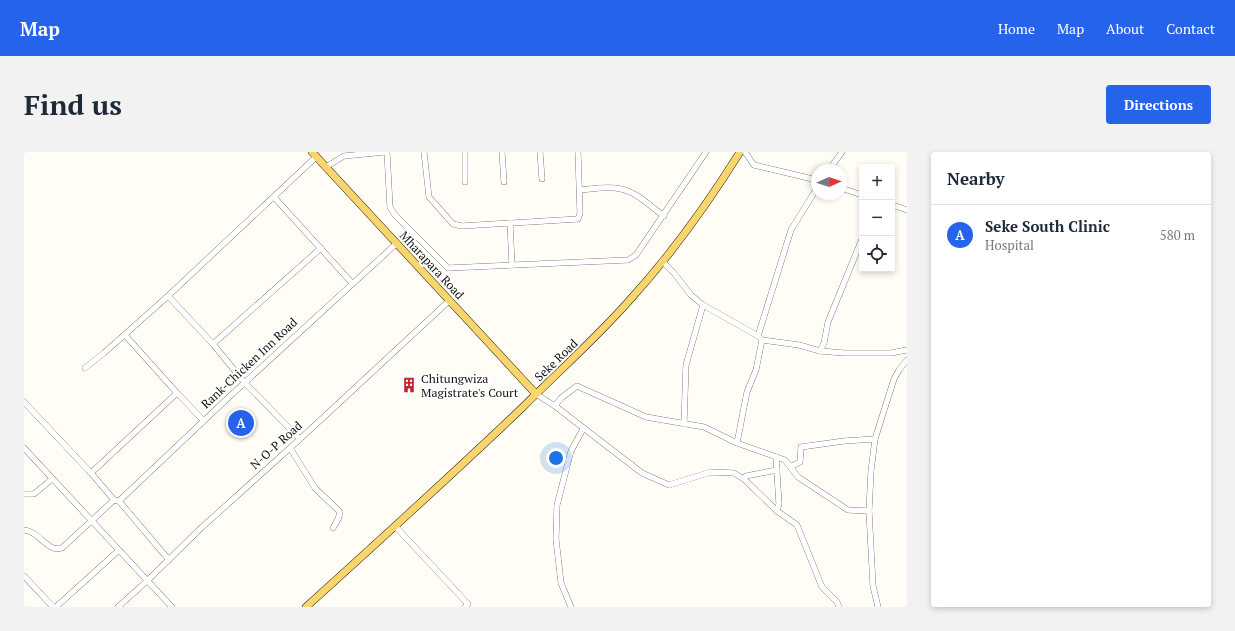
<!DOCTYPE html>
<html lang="en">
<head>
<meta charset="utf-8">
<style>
  :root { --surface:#fff; --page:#f2f2f3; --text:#1f2937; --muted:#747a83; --line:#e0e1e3; --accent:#2563eb }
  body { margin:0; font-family:"PT Serif",serif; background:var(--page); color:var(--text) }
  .controls { position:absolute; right:12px; top:12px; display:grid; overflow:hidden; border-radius:4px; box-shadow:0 2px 6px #0003 }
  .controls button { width:36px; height:36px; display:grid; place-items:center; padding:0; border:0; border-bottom:1px solid var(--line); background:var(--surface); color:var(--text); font:20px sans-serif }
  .compass { position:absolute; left:787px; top:12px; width:36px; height:36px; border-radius:50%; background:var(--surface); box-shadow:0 2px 6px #0003; rotate:87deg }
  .you { position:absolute; left:532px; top:306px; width:14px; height:14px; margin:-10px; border:3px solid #fff; border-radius:50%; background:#1a73e8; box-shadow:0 0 0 6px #1a73e833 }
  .badge { display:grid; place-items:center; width:26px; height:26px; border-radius:50%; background:var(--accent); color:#fff; font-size:13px; font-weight:700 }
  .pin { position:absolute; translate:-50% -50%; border:2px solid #fff; box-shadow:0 1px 4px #0006 }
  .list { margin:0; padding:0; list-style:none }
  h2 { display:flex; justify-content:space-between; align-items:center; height:52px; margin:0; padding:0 16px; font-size:17px }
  h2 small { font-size:13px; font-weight:400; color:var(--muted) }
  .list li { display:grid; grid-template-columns:26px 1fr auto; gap:12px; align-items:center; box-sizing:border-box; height:60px; padding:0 16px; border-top:1px solid var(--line) }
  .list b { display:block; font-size:15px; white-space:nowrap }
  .list p { margin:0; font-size:13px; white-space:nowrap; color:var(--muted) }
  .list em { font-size:13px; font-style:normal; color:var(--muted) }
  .icon { flex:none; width:22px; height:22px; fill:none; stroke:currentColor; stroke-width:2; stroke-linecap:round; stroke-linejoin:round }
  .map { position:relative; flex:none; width:883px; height:455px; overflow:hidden; border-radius:4px }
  header { display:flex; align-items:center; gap:24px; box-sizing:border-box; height:56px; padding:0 20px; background:var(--accent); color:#fff }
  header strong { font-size:19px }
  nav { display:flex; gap:22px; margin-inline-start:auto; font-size:14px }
  .intro { display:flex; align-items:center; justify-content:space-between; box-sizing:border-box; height:96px; padding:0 24px }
  h1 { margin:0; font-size:28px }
  .button { padding:10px 18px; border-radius:4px; background:var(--accent); color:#fff; font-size:14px; font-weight:700 }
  main { display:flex; gap:24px; padding:0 24px }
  aside { flex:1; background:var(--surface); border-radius:4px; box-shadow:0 2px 6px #0003 }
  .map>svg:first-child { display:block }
</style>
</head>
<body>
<header>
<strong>Map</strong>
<nav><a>Home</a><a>Map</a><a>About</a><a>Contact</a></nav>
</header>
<div class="intro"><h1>Find us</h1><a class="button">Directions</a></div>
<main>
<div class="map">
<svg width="883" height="455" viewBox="0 0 883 455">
  <rect width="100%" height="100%" fill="#fffdf5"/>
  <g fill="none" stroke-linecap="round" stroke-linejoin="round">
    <g stroke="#444" stroke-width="6">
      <g id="minor">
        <path d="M363,0l3,55 5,8 53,53 180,-8 8,-5 70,-103"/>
        <path d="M400,0l5,45 24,27 9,2 116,-7 2,-6 -2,-61"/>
        <path d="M441,0v30"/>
        <path d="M478,0l2,30"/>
        <path d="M516,0l2,27"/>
        <path d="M721,0l9,13 63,15"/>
        <path d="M302,15l18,-11 41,-4"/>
        <path d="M805,18l13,-18"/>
        <path d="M817,36l21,7"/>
        <path d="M556,38c13,-1 28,-4 41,-1 16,3 30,18 43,27"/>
        <path d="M250,45l78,86"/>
        <path d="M868,53l15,5"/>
        <path d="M486,71l2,42"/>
        <path d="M638,109l12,12 17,22 12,10 55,31 4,4 37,5 21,6 24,2h47l16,-3"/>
        <path d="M734,184l33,-106 26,-42"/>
        <path d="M189,192l108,-96"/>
        <path d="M796,199l4,-8 4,-21 34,-83"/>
        <path d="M61,216l19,-15 64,-57"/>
        <path d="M153,241l26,27"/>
        <path d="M512,242l19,12 87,67 27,12 42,-13 23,1 10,6 33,32 20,14 25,62 15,15 2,5"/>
        <path d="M0,250l67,71 23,27 5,1 50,59"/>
        <path d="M531,254l6,-8 16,-12 69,31 58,10 33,16 48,17 13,17 50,33 21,1"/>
        <path d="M660,272l2,-59 17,-60"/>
        <path d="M276,287l-56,-57 -31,-38 -45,-48 148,-139"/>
        <path d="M713,291l10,-51 9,-22 6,-30"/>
        <path d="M0,296l148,159"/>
        <path d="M266,296l25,40 24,23c2,6 -3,11 -6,17"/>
        <path d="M752,305l3,47 -2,7"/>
        <path d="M766,315l10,-5 1,-15 43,-6 31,-2"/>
        <path d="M67,321l86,-80 -52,-58"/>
        <path d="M720,327l2,-3 31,-6"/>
        <path d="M0,342h10l18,-15"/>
        <path d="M95,349l110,-104 168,-154"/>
        <path d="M371,374l73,78 -3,3"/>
        <path d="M0,378c16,1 23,23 38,18l52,-48"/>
        <path d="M0,424l29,31"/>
        <path d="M32,455l63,-57"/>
        <path d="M94,455l29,-26 53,-52 100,-90 150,-139"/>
        <path d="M547,455l-10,-24 -5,-44 1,-34 14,-54 12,-22"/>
        <path d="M854,455l-5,-21 -4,-75 2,-40 4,-32 19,-60 5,-9 8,-10"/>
      </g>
    </g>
    <g stroke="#222" stroke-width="8">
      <g id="major">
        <path d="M288,0l224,242"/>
        <path d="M282,455c73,-66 146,-132 217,-200 35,-35 72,-68 105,-105 42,-46 79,-97 112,-150"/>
      </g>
    </g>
    <use href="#minor" stroke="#fff" stroke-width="5.5"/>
    <use href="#major" stroke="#f9d66b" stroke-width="7"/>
  </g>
  <defs>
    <g id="building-bare" transform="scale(1.2)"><path d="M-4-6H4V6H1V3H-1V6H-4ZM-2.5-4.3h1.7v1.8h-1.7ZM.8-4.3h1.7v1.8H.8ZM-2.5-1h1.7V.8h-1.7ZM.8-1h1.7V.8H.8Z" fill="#c4262e" stroke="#fff" stroke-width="2.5" paint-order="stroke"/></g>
  </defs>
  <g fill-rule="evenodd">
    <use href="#building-bare" x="385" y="233"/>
  </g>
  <g text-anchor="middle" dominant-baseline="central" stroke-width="4" stroke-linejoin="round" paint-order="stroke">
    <g font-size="12" fill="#111" stroke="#fff">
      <text transform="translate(408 113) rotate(47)">Mharapara Road</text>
      <text transform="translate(532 208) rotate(-44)">Seke Road</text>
      <text transform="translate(225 211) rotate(-43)">Rank-Chicken Inn Road</text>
      <text transform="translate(252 293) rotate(-42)">N-O-P Road</text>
    </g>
    <g font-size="12" fill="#111" stroke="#fff" text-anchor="start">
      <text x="397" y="226">Chitungwiza<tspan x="397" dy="14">Magistrate's Court</tspan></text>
    </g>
  </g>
</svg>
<div class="controls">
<button>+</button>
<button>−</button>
<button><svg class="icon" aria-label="locate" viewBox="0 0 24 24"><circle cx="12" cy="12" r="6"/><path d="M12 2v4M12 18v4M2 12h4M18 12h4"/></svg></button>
</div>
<svg class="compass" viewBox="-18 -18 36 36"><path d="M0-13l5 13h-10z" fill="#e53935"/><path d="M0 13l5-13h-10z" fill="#747a83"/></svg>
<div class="you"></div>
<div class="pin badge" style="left:217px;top:271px">A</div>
</div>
<aside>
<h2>Nearby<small></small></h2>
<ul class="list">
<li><span class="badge">A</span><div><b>Seke South Clinic</b><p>Hospital</p></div><em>580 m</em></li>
</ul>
</aside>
</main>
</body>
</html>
